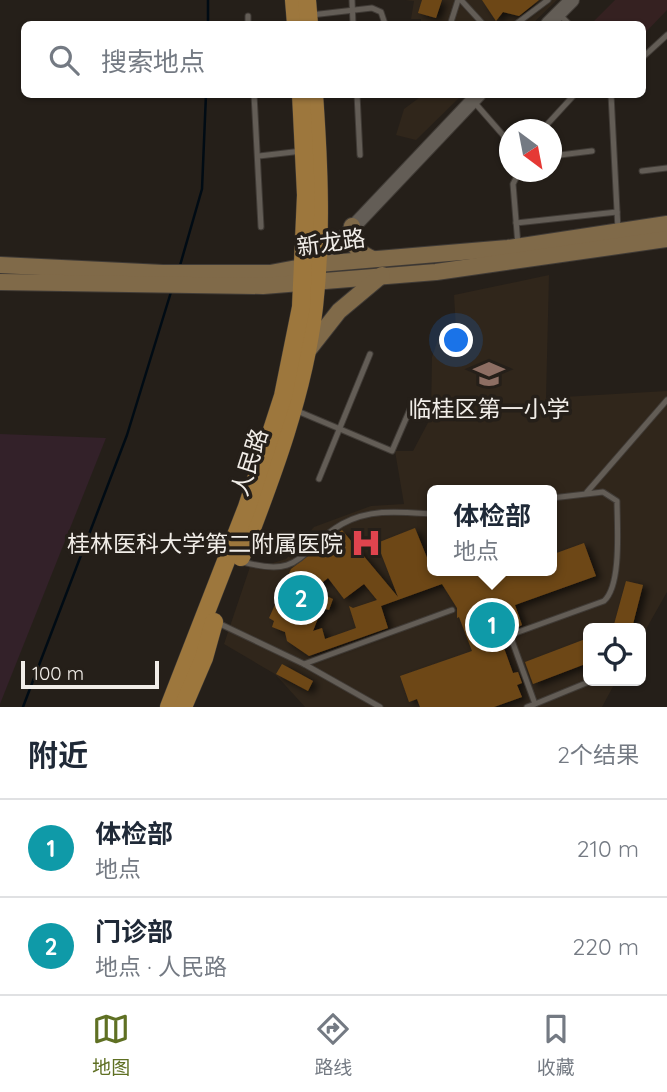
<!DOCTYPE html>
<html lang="zh">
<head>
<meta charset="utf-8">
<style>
  :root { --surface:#fff; --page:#f2f2f3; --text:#1f2937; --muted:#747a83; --line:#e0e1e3; --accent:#5f7023 }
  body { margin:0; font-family:Quicksand,"Noto Sans SC",sans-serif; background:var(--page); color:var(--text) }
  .controls { position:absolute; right:21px; bottom:21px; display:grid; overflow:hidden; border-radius:10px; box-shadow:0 2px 5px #0004 }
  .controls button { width:63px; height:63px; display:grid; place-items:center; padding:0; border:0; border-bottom:2px solid var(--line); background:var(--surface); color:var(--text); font:35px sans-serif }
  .compass { position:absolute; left:499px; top:119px; width:63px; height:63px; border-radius:50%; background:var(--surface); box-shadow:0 2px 5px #0004; rotate:148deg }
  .scale { position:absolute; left:21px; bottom:18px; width:138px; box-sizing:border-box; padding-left:7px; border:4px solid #f1ede8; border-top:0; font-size:19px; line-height:24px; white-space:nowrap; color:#f1ede8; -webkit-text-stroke:5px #251f19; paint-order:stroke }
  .you { position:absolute; left:457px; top:341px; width:24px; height:24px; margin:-18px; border:5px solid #fff; border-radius:50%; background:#1a73e8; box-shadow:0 0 0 10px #1a73e833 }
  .badge { display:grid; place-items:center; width:46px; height:46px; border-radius:50%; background:var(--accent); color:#fff; font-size:23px; font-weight:700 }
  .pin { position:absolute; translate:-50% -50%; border:4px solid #fff; box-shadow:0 2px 7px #0006 }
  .popup { position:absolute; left:427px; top:485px; width:130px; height:91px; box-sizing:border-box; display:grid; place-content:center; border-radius:10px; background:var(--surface); filter:drop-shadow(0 2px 5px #0005); font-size:23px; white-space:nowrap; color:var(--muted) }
  .popup b { font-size:26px; color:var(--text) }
  .popup::after { content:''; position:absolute; left:50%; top:100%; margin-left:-14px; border:14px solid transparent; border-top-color:var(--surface) }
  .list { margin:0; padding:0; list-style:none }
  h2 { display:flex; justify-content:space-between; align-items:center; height:91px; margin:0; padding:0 28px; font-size:30px }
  h2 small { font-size:23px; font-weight:400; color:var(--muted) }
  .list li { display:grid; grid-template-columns:46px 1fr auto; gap:21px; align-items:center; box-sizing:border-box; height:98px; padding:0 28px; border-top:2px solid var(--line) }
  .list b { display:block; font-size:26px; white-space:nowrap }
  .list p { margin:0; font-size:23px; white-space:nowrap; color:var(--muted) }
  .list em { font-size:23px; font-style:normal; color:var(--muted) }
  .icon { flex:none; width:38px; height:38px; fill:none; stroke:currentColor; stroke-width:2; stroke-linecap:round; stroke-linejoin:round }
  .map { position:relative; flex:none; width:667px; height:707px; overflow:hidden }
  .search { position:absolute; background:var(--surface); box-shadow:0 2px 5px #0004; left:21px; right:21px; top:21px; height:77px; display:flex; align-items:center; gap:18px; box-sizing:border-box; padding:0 24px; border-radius:10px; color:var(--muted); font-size:26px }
  .sheet { height:287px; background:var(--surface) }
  nav { display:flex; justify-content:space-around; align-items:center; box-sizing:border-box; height:98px; border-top:2px solid var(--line); background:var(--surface); font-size:19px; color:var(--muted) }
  nav a { display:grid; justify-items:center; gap:4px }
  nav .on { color:var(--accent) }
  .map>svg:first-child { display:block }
</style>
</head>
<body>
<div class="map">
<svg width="667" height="707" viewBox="0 0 667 707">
  <defs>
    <filter id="shadow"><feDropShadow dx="5" dy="3" stdDeviation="3.5" flood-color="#0009"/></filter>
  </defs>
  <rect width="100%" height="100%" fill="#251f19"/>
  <path fill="#352121" d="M615,0h52v10l-24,25 -1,-11h-51z"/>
  <path fill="#332129" d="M0,434l106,4 -106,266z"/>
  <g fill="#30261b" fill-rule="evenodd">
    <path d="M405,0h152l-25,24h-111v-5h-10l3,-18z"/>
    <path d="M423,95h39l-46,45 -20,-5 8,-26z"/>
    <path d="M549,275l-3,123 121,-7v201l-26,46v-10h-53v53h28l-14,26h-297l-30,-33 -51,-30 28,-83 11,5 23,-7 28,-32 57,-21 33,-2 -9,-53h18l18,-34 1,-60 8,-23 16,-5 -2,-34zM433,490h119v81h-119z"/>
  </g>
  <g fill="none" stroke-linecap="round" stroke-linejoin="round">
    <g stroke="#000b14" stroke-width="2.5">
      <path d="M208,0v24"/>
      <path d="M179,269l23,-80 4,-95"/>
      <path d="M23,707l104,-272 44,-143"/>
    </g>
  </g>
  <g fill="#6d4717" fill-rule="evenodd" filter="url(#shadow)">
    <path d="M422,0h20l-6,18 -18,-5z"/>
    <path d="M482,0h57l-20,16 -16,-4 -7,9z"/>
    <path d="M415,528l19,47 11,-4h48l2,5 14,-5h42v-16l33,-12 12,33 -81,29 7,20 -22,12 13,36 5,-1 4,11 -5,2 5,12 -28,10h-74l-3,-8 -8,3 -9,-26 72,-25 -13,-34 -2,1v-10l-15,-24 -61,22 7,22 -79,28 -22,-15 -2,-9 -13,-5 2,-6 -5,-3 22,-49 51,-39 56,67 -21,-54zM328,578l16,21 20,-15 13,16 -24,8 -4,-2 7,22 -31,11 -3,-11 -9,3 9,-23 7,2 4,-11 -20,-9z"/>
    <path d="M626,581l17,4 -11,43h-19z"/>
    <path d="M588,638v25l-55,21 -8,-22z"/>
    <path d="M282,664l31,17 -5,10 -32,-17z"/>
  </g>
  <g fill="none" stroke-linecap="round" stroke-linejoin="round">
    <g stroke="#403b36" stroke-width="7">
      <g id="service">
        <path d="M352,0l1,24"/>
        <path d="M461,0l22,24"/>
        <path d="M559,14l10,10"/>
        <path d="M311,15l61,-7 9,4 4,12"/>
        <path d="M248,16v8"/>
        <path d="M451,22l7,-22"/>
        <path d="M516,24l32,-24"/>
        <path d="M642,58l25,-23"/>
        <path d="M254,94l7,133"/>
        <path d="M357,94l3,61"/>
        <path d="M611,94l7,136"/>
        <path d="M475,103l35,40"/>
        <path d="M542,130l33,-36"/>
        <path d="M259,156l43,-5"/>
        <path d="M552,156l40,-5"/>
        <path d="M642,171l25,-3"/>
        <path d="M516,223l101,-11"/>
        <path d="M518,245l-5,-61 6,-12"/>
        <path d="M295,410l97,41 22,-51"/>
        <path d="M319,479l51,-125"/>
        <path d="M587,492l80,-92"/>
        <path d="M243,562c62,17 55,-13 99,-38 29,-16 59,-12 91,-10"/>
        <path d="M216,622l88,42 76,43"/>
        <path d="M304,664l148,-54"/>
        <path d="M535,704l56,-23"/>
        <path d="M527,707l8,-3 -25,-69 94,-34c18,-16 13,-76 13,-100l-14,-9 -51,6"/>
      </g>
    </g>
    <g stroke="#403b36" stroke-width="16">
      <g id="tertiary">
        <path d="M548,24l24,-24"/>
        <path d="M318,264l161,-170"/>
      </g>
    </g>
    <g stroke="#403b36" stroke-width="18">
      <g id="secondary">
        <path d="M352,226c-5,16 7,27 21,33"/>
        <path d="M0,265l163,8h107l48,-9 190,-16 159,-24"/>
        <path d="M0,282l263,4 173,-14 231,-33"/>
        <path d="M306,353l33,-42 43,-36"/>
      </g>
    </g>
    <g stroke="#403b36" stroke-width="19">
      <g id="primary">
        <path d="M294,0l2,24"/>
        <path d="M307,0l2,24"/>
        <path d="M241,557c31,-80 63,-164 73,-250 8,-70 5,-142 0,-213"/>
        <path d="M169,707l78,-200 36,-111 18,-89 5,-112 -5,-101"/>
        <path d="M183,707l21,-49 10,-36"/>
      </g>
    </g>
    <use href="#service" stroke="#635d56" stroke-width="5"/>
    <use href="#tertiary" stroke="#635d56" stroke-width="14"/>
    <use href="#secondary" stroke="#806a49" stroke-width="16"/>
    <use href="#primary" stroke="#9d773d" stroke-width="18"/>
  </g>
  <defs>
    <g id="school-bare" transform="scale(2.415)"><path d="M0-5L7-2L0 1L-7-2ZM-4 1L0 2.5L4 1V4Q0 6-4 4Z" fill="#8d6e63" stroke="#251f19" stroke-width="2.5" paint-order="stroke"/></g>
    <g id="hospital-bare" transform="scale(2.415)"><path d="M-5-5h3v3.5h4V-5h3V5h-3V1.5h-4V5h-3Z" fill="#e0444e" stroke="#251f19" stroke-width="2.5" paint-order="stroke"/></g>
  </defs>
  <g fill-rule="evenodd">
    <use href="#school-bare" x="489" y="374"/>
    <use href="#hospital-bare" x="366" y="543"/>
  </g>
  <g text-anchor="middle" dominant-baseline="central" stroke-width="7" stroke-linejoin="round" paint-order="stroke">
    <g font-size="23" fill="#f1ede8" stroke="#251f19">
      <text transform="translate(331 242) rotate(-8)">新龙路</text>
      <text transform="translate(249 462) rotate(-72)">人民路</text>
    </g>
    <g font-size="23" fill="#f1ede8" stroke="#251f19">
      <text x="489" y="408">临桂区第一小学</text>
      <text x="343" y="543" text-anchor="end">桂林医科大学第二附属医院</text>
    </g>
  </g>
</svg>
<div class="controls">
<button><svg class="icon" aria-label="locate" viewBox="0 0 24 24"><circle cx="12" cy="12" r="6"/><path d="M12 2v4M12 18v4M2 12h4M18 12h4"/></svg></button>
</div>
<svg class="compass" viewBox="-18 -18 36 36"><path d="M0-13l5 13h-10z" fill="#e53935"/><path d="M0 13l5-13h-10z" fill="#747a83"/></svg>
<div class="scale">100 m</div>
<div class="you"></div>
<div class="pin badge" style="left:492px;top:625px;background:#0f9aa8">1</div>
<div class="popup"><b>体检部</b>地点</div>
<div class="pin badge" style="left:301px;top:598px;background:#0f9aa8">2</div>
<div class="search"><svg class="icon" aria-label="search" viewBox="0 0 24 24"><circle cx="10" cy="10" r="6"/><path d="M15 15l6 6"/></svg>搜索地点</div>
</div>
<section class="sheet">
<h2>附近<small>2个结果</small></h2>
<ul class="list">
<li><span class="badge" style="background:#0f9aa8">1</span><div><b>体检部</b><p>地点</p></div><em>210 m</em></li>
<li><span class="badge" style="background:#0f9aa8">2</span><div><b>门诊部</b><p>地点 · 人民路</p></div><em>220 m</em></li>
</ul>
</section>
<nav>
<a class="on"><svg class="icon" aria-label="map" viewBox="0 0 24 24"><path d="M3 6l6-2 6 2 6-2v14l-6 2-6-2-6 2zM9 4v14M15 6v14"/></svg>地图</a>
<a><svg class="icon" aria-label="directions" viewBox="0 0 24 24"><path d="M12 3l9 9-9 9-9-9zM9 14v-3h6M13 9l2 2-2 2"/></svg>路线</a>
<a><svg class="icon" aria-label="saved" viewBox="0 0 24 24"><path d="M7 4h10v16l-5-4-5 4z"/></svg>收藏</a>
</nav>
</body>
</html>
